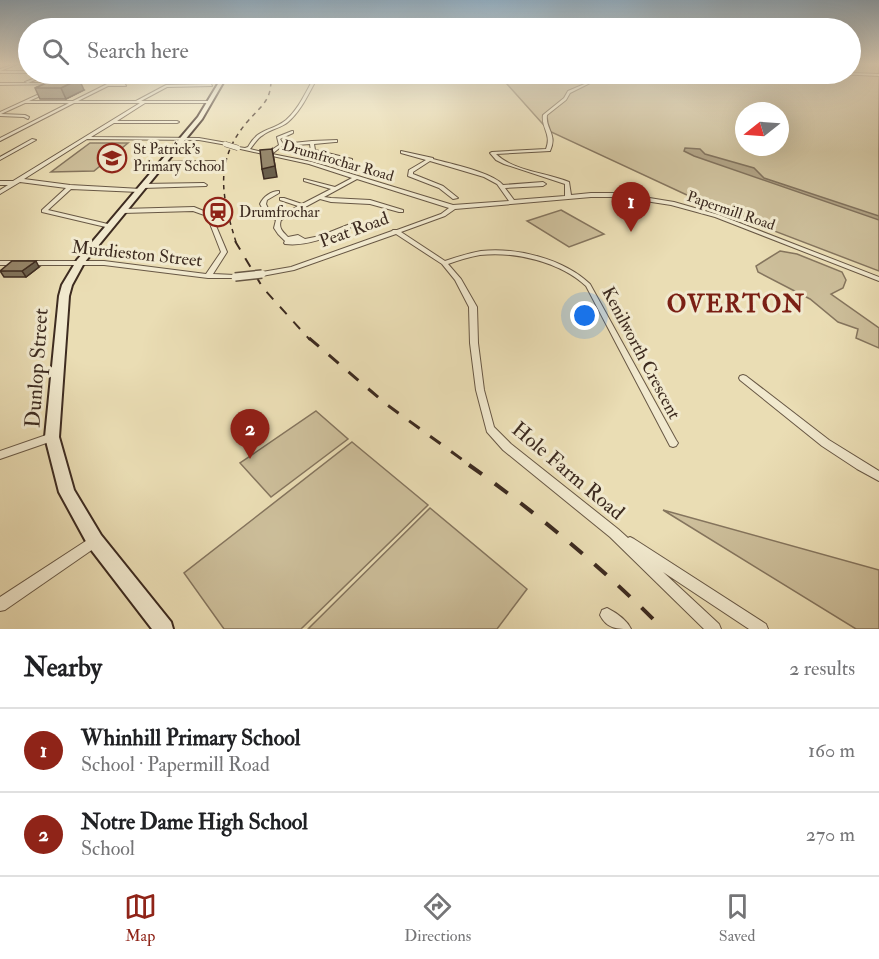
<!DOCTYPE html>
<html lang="en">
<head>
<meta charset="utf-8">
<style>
  :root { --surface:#fff; --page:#f6f6f6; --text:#202124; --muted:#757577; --line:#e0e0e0; --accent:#8f2418 }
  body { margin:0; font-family:"IM FELL Double Pica",serif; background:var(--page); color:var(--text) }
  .compass { position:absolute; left:735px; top:102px; width:54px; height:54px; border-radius:50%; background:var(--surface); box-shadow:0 6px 24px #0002; rotate:253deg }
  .you { position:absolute; left:585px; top:316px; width:21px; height:21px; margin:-15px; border:4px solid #fff; border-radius:50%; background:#1a73e8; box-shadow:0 0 0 9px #1a73e833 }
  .badge { display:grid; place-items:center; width:39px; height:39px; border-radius:50%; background:var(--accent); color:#fff; font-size:20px; font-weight:700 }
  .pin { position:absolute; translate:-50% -50px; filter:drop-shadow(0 2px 3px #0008) }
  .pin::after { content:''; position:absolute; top:32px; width:21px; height:18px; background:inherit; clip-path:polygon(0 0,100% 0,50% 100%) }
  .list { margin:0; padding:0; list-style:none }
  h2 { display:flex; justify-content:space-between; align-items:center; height:78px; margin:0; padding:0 24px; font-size:26px }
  h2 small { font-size:20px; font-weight:400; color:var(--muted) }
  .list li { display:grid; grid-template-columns:39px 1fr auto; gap:18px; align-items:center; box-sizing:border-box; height:84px; padding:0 24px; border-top:2px solid var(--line) }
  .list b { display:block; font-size:22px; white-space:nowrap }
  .list p { margin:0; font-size:20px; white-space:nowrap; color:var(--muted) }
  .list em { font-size:20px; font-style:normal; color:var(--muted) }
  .icon { flex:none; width:33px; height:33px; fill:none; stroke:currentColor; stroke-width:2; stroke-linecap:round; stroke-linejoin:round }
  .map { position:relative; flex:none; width:879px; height:629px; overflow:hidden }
  .search { position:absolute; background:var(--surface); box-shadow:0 6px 24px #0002; left:18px; right:18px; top:18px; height:66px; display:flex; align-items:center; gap:15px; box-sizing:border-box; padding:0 21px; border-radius:33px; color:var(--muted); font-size:22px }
  .sheet { height:246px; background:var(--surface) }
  nav { display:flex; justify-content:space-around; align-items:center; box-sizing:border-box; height:84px; border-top:2px solid var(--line); background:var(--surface); font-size:16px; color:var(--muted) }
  nav a { display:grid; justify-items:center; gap:3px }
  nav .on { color:var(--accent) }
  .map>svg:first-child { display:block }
</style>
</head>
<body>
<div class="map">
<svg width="879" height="629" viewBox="0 0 879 629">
  <rect width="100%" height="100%" fill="#eaddb4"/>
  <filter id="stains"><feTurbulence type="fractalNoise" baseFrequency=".00333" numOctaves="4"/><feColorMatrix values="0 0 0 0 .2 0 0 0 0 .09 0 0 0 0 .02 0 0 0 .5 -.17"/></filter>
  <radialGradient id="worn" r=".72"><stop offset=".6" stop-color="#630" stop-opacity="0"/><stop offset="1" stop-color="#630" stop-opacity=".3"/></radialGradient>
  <g fill="#cdbf9b" stroke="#85755e" stroke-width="1.5" fill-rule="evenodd">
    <path d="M851,64h28v207l-162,-62 -168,-78 -51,-57h352zM744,111h36v36h-36z"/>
    <path d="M90,143h38l-34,28 -43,1z"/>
    <path d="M561,210l43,24 -35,13 -42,-26z"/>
    <path d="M780,251l17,3 45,18 4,8 -3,8 -12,6 48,34v20l-23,-10 2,-9 -20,-7 -28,-23 -52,-27 -2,-6z"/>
    <path d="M316,411l32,28 -77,58 -31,-34z"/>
    <path d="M352,442l76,63 -127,124h-77l-40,-56z"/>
    <path d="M430,508l97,81 -30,40h-189z"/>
    <path d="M663,510l216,60v59h-23z"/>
  </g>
  <path fill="#afa082" stroke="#81715b" stroke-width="1.5" d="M685,148l15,1 5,5 49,14 10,10 115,38v4l-185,-64 -10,-5z"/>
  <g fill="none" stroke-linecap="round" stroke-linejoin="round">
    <g stroke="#685845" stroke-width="2">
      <g id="minor">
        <path d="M16,64h2l-18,7v-2z"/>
        <rect x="0" y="71" width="28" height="2"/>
        <path d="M850,73l29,1v2l-41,-2z"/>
        <path d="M46,74h3l-21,9 -3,-1z"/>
        <path d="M86,74h3l-21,10 -3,-1z"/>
        <path d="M127,74h3l-19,10h14l1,2h-18l-30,15h58l30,-16 45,-1 1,2 -45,1 -26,14h68l2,1 -2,1h-64l-28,18h60l2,1 -2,1h-63l-23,14 108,1 28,5v2l-28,-5 -112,-1 -63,40 46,6 71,4v2l-2,1 -68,-3 -23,21 64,15v2l-2,1 -68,-16v-2l24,-22 -46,-6 -20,12v-4l8,-5h-8v-4h13l127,-78h-66l-74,38v-3l69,-35h-44l-24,11 24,1 4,2 -1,2 -4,-2 -24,-1v-4l48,-22 1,2 -20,9h44z"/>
        <path d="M578,74h12l6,5 18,-3 55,-2 -55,4 -22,4 -22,11 -4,7 -19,15c-2,14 11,19 3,36l-54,3c17,17 51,19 73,28l2,13 20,-2h28l55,9 45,13 160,62v4l-164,-64 -44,-12 -52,-8h-28l-136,12 -10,7 -44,16 44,29c12,-4 24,-8 36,-10 36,-4 83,8 109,33l86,156 2,3 -2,3 -3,1 -3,-1 -84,-160c-26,-24 -71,-35 -106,-31 -11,2 -21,5 -32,9l13,15 16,28 1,36 6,47 10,37 17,17 107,85 10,9 2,-1 4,2 132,85 2,5h-19l-86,-57 56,52 2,5h-17l-94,-92 -107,-87 -16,-18 -11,-42 -6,-47 -1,-36 -14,-27 -13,-16 -46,-30 -102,36 -32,6 -3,-2 3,-2 29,-5 101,-36 1,-1h4l44,-16 8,-6 -92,-29 -33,18 7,1 39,2 33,10v2h-4l-29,-8 -39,-2 -11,-3 -39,21c-3,8 2,12 7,17l10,-2 7,4 15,-3 30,-12h4v2c-21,9 -46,21 -69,18l-1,-1 1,-2 -7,-7 -4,-6 2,-8 -10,-5 -6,-11c3,-7 11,-13 19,-13v2l-12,7 -1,4 4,9 9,4 19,-11 -18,-6v-2h4l18,6 29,-15 -27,-8v-2l31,8 17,-9 -43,-14 -73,-16 2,-1 7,1 3,-1c11,-20 23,-15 38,-27 13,-11 20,-29 29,-44l3,1c-9,15 -16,33 -30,45 -7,6 -17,7 -25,13 -6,3 -9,10 -13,14l17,4 12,-8 -2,-8 15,-6h1v2l-13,6 3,5 29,-3 25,-1v2h-2l-21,2 1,6 37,9v2l-41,-9 -1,-8 -28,2 -10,8 40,8 141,43 56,-4 -12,-17 -13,-7 -54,-16 -17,11v2l30,12 15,12 -5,1 -14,-11 -31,-12 1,-6 17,-10 -25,-7v-2l32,7v1c18,5 59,13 70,26l40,-3 3,2 -3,2 -38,2 9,12 51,-4v-12l-61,-20 -8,-4 -6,-7 2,-1 54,-3c6,-15 -5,-21 -3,-34l21,-17 4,-7 26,-11 -6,-4z"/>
        <path d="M0,83h52l2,1 -54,1z"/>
        <path d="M32,139l4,1 -36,20v-3z"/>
        <path d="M213,161h2v2l-52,1 -2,-1 2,-1z"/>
        <path d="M204,183l3,2 -1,1 -63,2 -3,-2 3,-2z"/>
        <path d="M194,207l17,7 16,38 -14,22 22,1 3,2 -1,1h-29l-104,-13h-104v-4h104l102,13 15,-22 -14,-36 -14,-5 -70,2 -3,-2 3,-2z"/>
        <path d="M743,375l3,1 83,64 50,31v10l-22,-12 -35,-23 -82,-66 -1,-2 1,-2z"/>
        <path d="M52,433l3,1 2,3 -2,3 -55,19v-8z"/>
        <path d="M95,535l4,2 2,4 -2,4 -94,65 -5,1v-14z"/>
        <path d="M607,608c8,4 20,12 24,21 -14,0 -24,0 -31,-14l2,-5z"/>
      </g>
    </g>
    <g stroke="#3d2b20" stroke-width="4">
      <path id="secondary" d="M224,74h4l-26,45 -118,144 -12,22 -3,11 -10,141 15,53 27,45 70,87 2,7h-21l-63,-82 -30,-55 -14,-55 14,-141 3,-11 15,-25 121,-143z"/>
    </g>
    <use href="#minor" fill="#f1e9ce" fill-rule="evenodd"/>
    <use href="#secondary" fill="#f1e9ce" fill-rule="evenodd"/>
    <path stroke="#3d2b20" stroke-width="1.5" stroke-dasharray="4.5 4.5" stroke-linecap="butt" d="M236,242c-14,-45 -23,-81 12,-121 16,-18 24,-21 23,-47"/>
    <path stroke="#3d2b20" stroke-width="2" stroke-dasharray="10 10" stroke-linecap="butt" d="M235,241l28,47 47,52"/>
    <path stroke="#3d2b20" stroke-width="3" stroke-dasharray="13 13" stroke-linecap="butt" d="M309,338l77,66 85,62"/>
    <path stroke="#3d2b20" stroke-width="4" stroke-dasharray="16 16" stroke-linecap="butt" d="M469,465c68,48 135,104 194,164"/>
    <g stroke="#685845" stroke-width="6" stroke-linecap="butt">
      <path id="minor-bridge-far1" d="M225,144l13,4"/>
    </g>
    <g stroke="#685845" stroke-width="10" stroke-linecap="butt">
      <path id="minor-bridge" d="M235,277l27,-3"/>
    </g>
    <use href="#minor-bridge-far1" stroke="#f1e9ce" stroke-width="4.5"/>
    <use href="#minor-bridge" stroke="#f1e9ce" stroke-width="7"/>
  </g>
  <g fill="#82755e" stroke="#3d2b20" stroke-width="1.5">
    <path d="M56,79l28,11 -18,9h-26l-5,-11z"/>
    <path d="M39,267l-13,10h-22l-4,-6z"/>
  </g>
  <g fill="#6a5f4c" stroke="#3d2b20" stroke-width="1.5">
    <path d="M79,79l5,11 -18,9 -5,-11z"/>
    <path d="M272,149l5,28 -13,2 -2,-10z"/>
    <path d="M36,261l3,6 -13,10 -4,-6z"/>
  </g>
  <g fill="#97886d" stroke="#3d2b20" stroke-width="1.5">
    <path d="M56,79h23l-18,9h-26z"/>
    <path d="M272,149l3,17 -13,3 -2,-19z"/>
    <path d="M12,261h24l-14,10h-22z"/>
  </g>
  <linearGradient id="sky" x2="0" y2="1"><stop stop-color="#91acbf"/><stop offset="0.42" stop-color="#f6f0dd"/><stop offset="1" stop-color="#f6f0dd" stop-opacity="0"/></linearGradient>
  <rect width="879" height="152" fill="url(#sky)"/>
  <defs>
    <g id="school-ring" transform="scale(1.5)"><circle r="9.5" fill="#f1e9ce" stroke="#8f2418" stroke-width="1.5"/><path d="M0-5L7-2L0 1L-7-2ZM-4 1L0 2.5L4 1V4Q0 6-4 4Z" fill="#8f2418"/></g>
    <g id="station-ring" transform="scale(1.5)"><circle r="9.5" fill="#f1e9ce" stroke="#8f2418" stroke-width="1.5"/><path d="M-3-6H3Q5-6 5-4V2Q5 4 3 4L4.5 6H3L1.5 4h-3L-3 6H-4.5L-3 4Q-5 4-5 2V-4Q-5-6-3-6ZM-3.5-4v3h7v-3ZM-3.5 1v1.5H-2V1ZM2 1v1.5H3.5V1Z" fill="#8f2418"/></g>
  </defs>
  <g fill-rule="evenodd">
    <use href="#school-ring" x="112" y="158"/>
    <use href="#station-ring" x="218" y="212"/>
  </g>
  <g text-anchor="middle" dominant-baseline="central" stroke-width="6" stroke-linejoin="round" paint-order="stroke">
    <g font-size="15" fill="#3d2b20" stroke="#f1e9ce" text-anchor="start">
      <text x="133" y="149">St Patrick's<tspan x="133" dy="17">Primary School</tspan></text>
      <text x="239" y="212">Drumfrochar</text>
    </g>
    <g font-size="15" fill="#3d2b20" stroke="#f1e9ce">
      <text transform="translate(338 161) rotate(16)">Drumfrochar Road</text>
      <text transform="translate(731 211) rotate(19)">Papermill Road</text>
    </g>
    <g font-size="18" fill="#3d2b20" stroke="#f1e9ce">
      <text transform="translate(354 230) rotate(-20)">Peat Road</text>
      <text transform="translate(137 254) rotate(6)">Murdieston Street</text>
      <text transform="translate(641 353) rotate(62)">Kenilworth Crescent</text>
    </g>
    <g font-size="21" fill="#3d2b20" stroke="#f1e9ce">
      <text transform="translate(37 368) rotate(-86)">Dunlop Street</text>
      <text transform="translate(568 471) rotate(40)">Hole Farm Road</text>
    </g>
    <g font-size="24" font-weight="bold" letter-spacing="1.5" fill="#7a1f14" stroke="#f1e9ce">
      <text x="736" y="304">OVERTON</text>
    </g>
  </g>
  <rect width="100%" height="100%" filter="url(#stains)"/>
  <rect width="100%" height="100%" fill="url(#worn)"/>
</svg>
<svg class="compass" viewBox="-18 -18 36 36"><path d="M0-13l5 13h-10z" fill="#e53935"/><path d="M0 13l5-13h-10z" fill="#757577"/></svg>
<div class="you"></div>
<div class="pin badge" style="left:631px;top:232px">1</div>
<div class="pin badge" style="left:250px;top:459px">2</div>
<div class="search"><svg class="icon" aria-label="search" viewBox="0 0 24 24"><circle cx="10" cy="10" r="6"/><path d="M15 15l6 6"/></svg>Search here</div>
</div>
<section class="sheet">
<h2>Nearby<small>2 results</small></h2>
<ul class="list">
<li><span class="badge">1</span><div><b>Whinhill Primary School</b><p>School · Papermill Road</p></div><em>160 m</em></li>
<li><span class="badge">2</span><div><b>Notre Dame High School</b><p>School</p></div><em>270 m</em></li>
</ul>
</section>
<nav>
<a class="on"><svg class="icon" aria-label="map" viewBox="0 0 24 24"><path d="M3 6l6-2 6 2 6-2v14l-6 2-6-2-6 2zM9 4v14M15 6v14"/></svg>Map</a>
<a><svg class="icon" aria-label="directions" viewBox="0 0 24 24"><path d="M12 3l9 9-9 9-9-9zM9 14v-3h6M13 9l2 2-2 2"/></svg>Directions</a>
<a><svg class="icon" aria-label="saved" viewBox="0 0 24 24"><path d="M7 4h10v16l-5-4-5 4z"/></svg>Saved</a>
</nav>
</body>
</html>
